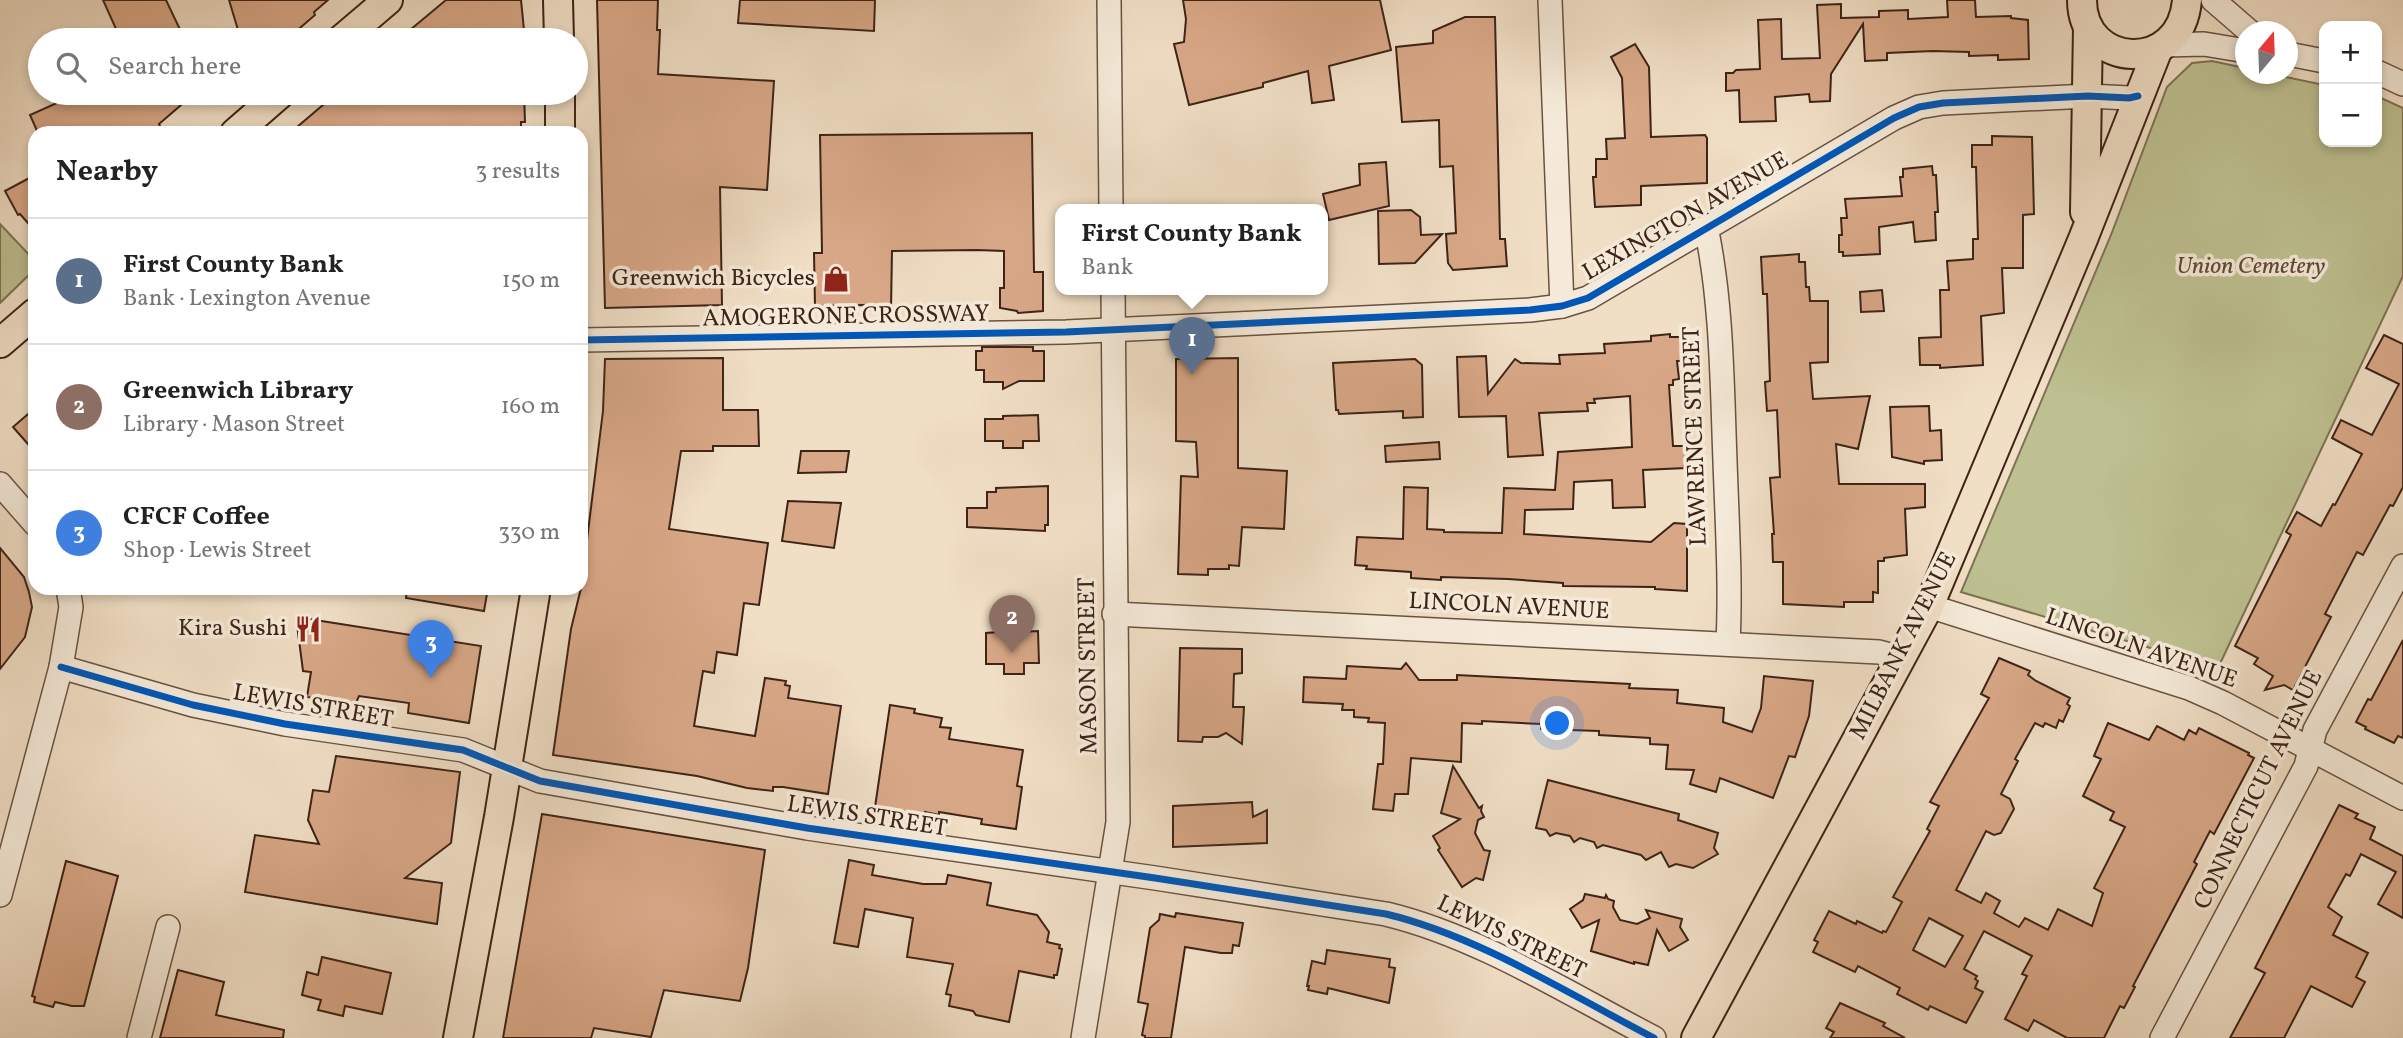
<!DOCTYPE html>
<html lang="en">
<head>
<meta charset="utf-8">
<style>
  :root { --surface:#fff; --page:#f2f2f2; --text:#222; --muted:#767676; --line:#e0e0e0; --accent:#8f2418 }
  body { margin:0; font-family:Vollkorn,serif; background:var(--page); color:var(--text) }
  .controls { position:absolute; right:21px; top:21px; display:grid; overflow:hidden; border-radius:14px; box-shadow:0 4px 10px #0003 }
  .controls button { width:63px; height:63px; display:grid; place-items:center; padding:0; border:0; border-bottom:2px solid var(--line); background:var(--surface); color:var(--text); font:35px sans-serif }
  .compass { position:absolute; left:2235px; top:21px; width:63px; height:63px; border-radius:50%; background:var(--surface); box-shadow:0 4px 10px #0003; rotate:19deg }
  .you { position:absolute; left:1558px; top:724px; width:24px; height:24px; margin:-18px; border:5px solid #fff; border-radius:50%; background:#1a73e8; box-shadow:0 0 0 10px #1a73e833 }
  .badge { display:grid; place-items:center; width:46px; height:46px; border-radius:50%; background:var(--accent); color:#fff; font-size:23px; font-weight:700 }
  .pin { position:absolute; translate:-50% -58px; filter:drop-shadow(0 2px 4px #0008) }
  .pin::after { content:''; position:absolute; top:37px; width:24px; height:21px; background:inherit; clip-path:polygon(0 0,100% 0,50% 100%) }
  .popup { position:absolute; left:1055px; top:204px; width:273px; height:91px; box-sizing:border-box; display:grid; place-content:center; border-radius:14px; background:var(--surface); filter:drop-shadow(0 2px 5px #0005); font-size:23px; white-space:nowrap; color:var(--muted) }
  .popup b { font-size:26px; color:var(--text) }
  .popup::after { content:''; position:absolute; left:50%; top:100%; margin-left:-14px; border:14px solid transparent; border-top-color:var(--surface) }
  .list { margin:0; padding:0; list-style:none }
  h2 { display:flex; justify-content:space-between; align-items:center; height:91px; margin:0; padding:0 28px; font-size:30px }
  h2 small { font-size:23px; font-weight:400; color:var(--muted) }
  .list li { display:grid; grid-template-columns:46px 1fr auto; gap:21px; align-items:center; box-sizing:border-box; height:126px; padding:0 28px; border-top:2px solid var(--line) }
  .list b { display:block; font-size:26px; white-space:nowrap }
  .list p { margin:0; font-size:23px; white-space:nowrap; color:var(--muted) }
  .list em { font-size:23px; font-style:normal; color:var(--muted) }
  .icon { flex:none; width:38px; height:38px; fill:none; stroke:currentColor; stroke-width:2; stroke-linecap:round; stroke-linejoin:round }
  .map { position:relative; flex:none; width:2403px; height:1038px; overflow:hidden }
  .search { position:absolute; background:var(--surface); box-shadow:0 4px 10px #0003; left:28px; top:28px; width:560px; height:77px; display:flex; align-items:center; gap:18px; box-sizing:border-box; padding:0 24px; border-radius:38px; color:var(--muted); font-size:26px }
  .panel { position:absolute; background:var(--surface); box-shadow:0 4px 10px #0003; left:28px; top:126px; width:560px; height:469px; border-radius:21px }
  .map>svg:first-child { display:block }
</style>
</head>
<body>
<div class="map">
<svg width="2403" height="1038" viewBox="0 0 2403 1038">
  <rect width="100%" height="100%" fill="#f0dec5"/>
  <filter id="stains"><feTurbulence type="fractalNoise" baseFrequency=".00286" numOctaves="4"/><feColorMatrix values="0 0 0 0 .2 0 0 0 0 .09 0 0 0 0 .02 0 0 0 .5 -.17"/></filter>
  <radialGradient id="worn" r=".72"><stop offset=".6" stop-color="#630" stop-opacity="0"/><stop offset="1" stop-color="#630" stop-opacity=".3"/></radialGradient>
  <g fill="#bec091" stroke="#7e7254" stroke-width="2">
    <path d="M2212,61l33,7 1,6h26l52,11v57h53v-46l26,12v168l-185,392 -257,-76 150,-357 56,-148 25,-24z"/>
    <path d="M0,224l35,37v8l-35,34z"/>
  </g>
  <g fill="#d8a787" stroke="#3e2317" stroke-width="2" fill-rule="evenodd">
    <path d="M103,0h63l19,40h-64z"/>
    <path d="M229,0h99l-14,12 1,3 -29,25h-45z"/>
    <path d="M446,0h75l4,40h-127z"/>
    <path d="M597,0h61l-1,30h3l-2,44 116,7 -7,109 -47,-3 2,118 -117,3z"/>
    <path d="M740,0h135l-1,31 -136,-8z"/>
    <path d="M1183,0h197l11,50 -62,16 5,34 -22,3 -4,-32 -45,12v4l-74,18 -15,-61 10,-2 2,-23z"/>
    <path d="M1947,0h28l1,17 35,-1v2l17,2 1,39 -31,1v-5l-29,1v-4l-36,-1 -46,2v7l-22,1 -2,-37 -32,50 -1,27 -20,1 -1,-8 -34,3 1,24 -36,1 -1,-32 -13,1v-18h7l3,-3 24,-1 -2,-49 23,-1 1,40 38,-1 -3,-53 24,-1v14l38,-1v-6l29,-1v9l40,-2z"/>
    <path d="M1465,17h30l5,222h5l2,27 -54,4 -5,-7 -2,-29 10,-1 -3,-67 -13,1 -1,-47 -37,2 -6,-75 37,-4v-12z"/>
    <path d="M1635,44l14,23 2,70 54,-2 2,3v45l-66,3v19l-46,2 -2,-30h3v-18h11l-1,-20 19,-1 -3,-60 -11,-21z"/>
    <path d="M79,93h116l-36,31 4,9h-125l-8,-18z"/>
    <path d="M337,93h187l1,29h-4v11h-231z"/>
    <path d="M1032,133l2,139h9v39l-25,2 -1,-2 -17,-3v-20h4v-37l-27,-1 -85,1 -1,59h-27v-5l-49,1 -1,-53h8l-2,-118z"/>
    <path d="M1992,136l40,1 2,77 -11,1v53h-21l2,45 -23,3 2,49 -43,3v-3h-20l-1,-27 22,-1 -1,-47h9l-2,-29 26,-2v-20h5l-2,-72h-4v-22h20z"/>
    <path d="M1386,162l3,44 -60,14 -6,-26 37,-9 -1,-21z"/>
    <path d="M1932,166l1,9h3l2,37h-3l1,28 -21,2 -2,-20 -34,5 1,27 -37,2v-4h-4v-17h3l-1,-17h6l-2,-19 57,-3 -2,-19h3v-8z"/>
    <path d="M35,175v56l-15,-17 -2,1 -13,-24z"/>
    <path d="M1411,210l9,7 1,18 21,-1 -27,29 -36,1 -1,-53z"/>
    <path d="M1799,254v8h6l1,25h3l1,14h18v61l-18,1 3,36 57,-3 -12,53 -22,-5 3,40h86v23l-20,2 2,46 -23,3v3h-6v32l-5,-1v10h-29v5l-61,-3v-42h-10l-1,-28h2l-4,-56 10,-1 -3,-67 -10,1 -2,-29 5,-1 -3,-87h-4l-2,-37z"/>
    <path d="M1882,290l2,21 -23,1 -1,-20z"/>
    <path d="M1670,334v3h10l2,24h-5l2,18 -6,1v5h-4l4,61h17l1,19 -7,1 1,2 -42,2 2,37 -32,1 -1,-28 -38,2 -1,27 -48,1 -1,24 127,8 23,-19 13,1v67l-32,-2v-2l-92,-1v-3l-55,-4 -67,-2v3l-30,-2v-6l-45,-3 1,-3 -12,-1 2,-28 46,2 1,-52 24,1 -1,41 17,1v2l58,1 2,-45 51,2 3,-38 74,-5 -2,-51 -36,3 1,4h-8l1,8 -49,2 4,42 -35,2 -2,-41 -47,1 -2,-60 29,-1 2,38 27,-35 6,4 39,1 -1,-9 46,-2 -1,-9 47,-3v-5z"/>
    <path d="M2384,335l19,9v143l-10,19 -3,-1 -27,50 -6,-3 -32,62 6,3 -38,73 -9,-5 -19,5 8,-14 -19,-12 4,-6 -23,-12 56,-111 -5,-3 11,-20 24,14 12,-22 2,1 27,-51 -30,-16 9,-18 31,15 27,-51 -33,-16z"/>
    <path d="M982,347h51v4h11v30h-25l-16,8v-7h-19v-12h-8v-19h6z"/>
    <path d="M723,358v52h35l1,36h-46v5h-32l-12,78 99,14 -9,62 -15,-2 -7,52 -20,-3 -3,21 -11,-2 -9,55 61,10 10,-58 21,3 -1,4 5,1 -2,12 53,8 -13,88 -45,-7h-10v4l-26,-3 -50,-12 -144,-21 18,-126 10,-41 22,-177 2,-52z"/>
    <path d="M1238,358v110l49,3 -3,58 -42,-2 -3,39 -10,-1v4h-21v6l-30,-1 3,-98 17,1 -2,-35 -20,-1v-82z"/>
    <path d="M1415,359l7,6 1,52 -20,1v-7l-64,3 -1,-4h-2l-3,-47z"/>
    <path d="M1929,406l1,25 11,-1 1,30 -18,1v3l-32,-7 -2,-50z"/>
    <path d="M35,408v44l-22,-25z"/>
    <path d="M1038,415l1,26h-16v7h-20v-7h-18v-22h18v-3z"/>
    <path d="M1439,442l1,17 -54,3 -1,-16z"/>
    <path d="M801,451h48l-3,21 -48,1z"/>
    <path d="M1048,486v39h-3v6l-78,-4v-19h20v-16h9v-4z"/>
    <path d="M788,501l53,2 -7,45 -52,-7z"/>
    <path d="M0,548l24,29 5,15 3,15 -7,30 -25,32z"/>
    <path d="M407,588h81l-4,23 -78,-13z"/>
    <path d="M296,617l185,29 -12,77 -61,-10 1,-10 -50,-7 -4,9 -48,-8 4,-25 -8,-1z"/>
    <path d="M999,627h20l1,5 18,-1 1,32h-15v11h-20v-10h-18v-31l13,-1z"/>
    <path d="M2403,640v98l-5,-2 -4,7 -29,-14 1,-2 -10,-5 12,-23 3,1z"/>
    <path d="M1180,648l62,1v24l-8,1 -1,33h11l-2,37 -16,-11 -8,4h-15l-1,5 -24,-1z"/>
    <path d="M1999,658l31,13 -2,4 8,6 34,17 -3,6 3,2 -7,16 -4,-2 -3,8 -11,-5 -2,4 -8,-4 -20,36 3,2 -17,33 9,5 4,10 -13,24 -7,2 -8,-4 -30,59 25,13 5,-10 14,8 -6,12 25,14 6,-9 23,12 10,-21 34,17 11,-33 -9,-5 31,-61 -15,-7 4,-8 -31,-16 18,-37 -7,-3 14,-33 41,17 8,-14 27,14 5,-10 7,4 3,-6 50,25 -1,2 6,3 -40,76 -4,-3 -16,31 3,2 -64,122 2,1 -11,21 -4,-2 -16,32h-37l-33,-18 -6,11 -23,-12 22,-43 -5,-2 10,-18 -48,-25 -20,38 13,7 -2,3 3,2 -3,7 8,4 -17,31 -36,-17 -2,4 -31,-16 3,-6 -42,-22 -3,6 -42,-20 5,-10 -4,-2 15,-29 27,13 1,-3 25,12 1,-2 3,1 16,-30 -9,-5 37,-66 -3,-2 12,-23 -9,-4 59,-104 -8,-4zM1929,918l34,18 -18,31 -32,-17z"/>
    <path d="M1406,663l13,17h38v-5l173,9 -1,4 49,2 -1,13 47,5 -1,14 29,10 9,-24 3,-32 49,5 -4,35 -14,41 -6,-1 -16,42 -53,-20 -4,14 -26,-8 4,-14 -28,-1 2,-24 -18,-1v-6l-51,-3v-4l-58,-2v-5l-59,-3v3l-20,-1 -1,39 -50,-4 -3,36h-13l-2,17 -20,-2 5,-45h5l2,-41 -17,-1 1,-4 -15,-1v-7h-12l1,-6 -40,-2 1,-25 42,2 1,-13 54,3z"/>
    <path d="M890,705l25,4 -1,4 28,5 -2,9 11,1 -2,11 74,11 -6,36 5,1 -6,42 -35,-5 1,-5 -43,-7v3l-14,-3v3l-50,-8z"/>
    <path d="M336,756l124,16 -9,71 -46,35 37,5 -5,41 -192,-32 10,-57 64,9 -11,-24 5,-30 16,2z"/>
    <path d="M1453,766l26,42 3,-2 -1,5 3,6 -6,3 -3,13 9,17 6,1 -7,29 -7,-2 -14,9 -24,-37 2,-2 -7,-12 27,-17 -19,-6z"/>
    <path d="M1548,780l131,34 -1,6 40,13 -4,15 4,6 -25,14 -17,-4 -7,3 -8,-15 -15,8 -5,-5 -38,-10 -6,3 -3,-6 -14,-4 -6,4 -4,-6 -14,-3 -6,3 -4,-6 -10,-2z"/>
    <path d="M1252,802l1,15 14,-7v33l-94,4v-41z"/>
    <path d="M2339,805l19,9 -3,4 20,9 -5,12 33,17v62l-25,-14 18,-32 -35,-18 -11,22 -4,-2 -18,33 14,10 -9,18 35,18 -12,24 9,5 -13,25 -41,-21 -27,52h-54l35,-65 -10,-5z"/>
    <path d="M542,814l223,36 -17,118 -8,33 -76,-11 -13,47 -57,-9 -3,10h-88z"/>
    <path d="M849,860l25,5 -2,10 51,9h23l2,-9 43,8 -4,22 50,10 12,17 -2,10 13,3 -1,3 3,1 -5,26h-3v3l-35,-7 -10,51 -33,-7 -3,-4 -24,-5 2,-11 -5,-1 7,-30 -46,-7 6,-39 -48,-9 -7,38 -24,-4z"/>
    <path d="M66,861l52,15 -34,130h-12l-17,-4 -2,5 -19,-5 1,-5 -3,-1z"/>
    <path d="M1585,894l20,4 1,-3 2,4 6,2 -1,6 7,13 17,4 13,-6 -4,-8 36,9 -2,8 8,13 -19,11 -12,-21 -9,35 -14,-3v2l-43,-13 8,-31 -17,8 -12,-19 13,-9z"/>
    <path d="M1176,913l67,10 -4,23 -6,-1 -1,8h-11l-36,-6 -14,91h-26v-2l-3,-1 6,-31 -10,-2 12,-74 9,-8 1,-6 15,3z"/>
    <path d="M1327,950l63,9 -1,8 6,1 -6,35 -61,-15 -1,6 -19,-4 1,-4h-2l5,-25 13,3z"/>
    <path d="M322,957l69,16 -9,41 -37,-8 -2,10 -25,-6 3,-10 -19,-5 5,-23 11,3z"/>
    <path d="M178,970l46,12 -8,33 68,15 -1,8h-123z"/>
    <path d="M1840,1003l45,20 -2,3 22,12h-75l4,-6 -8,-4z"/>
  </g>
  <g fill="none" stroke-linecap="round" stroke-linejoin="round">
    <g stroke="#6a5242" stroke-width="26">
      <g id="minor">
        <path d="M1109,0l2,209"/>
        <path d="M1550,0l12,306"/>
        <path d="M2213,0l37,32"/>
        <path d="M2164,45l40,-1 42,7"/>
        <path d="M2288,54l36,7"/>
        <path d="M2377,72l26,12"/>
        <path d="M1706,227c16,76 16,156 19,234 2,61 6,122 3,182"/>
        <path d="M581,340l485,-8 464,-22 32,-4 26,-8 306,-180 25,-11 24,-4 145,-7 41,2 9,-2"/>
        <path d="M0,484l35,40"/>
        <path d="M1929,606l260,82 34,15 180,95"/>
        <path d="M1114,614l765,38 22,6"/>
        <path d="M61,667l132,38 92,19 178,26 77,31 267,47 348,50 231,36c92,22 183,80 268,124"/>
        <path d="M0,895l61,-228 10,-60 -3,-19"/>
        <path d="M139,1038l29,-111"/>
        <path d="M1083,1038l35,-216 -5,-533"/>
        <path d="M2162,1038l144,-272 9,-36 88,-164"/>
      </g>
    </g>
    <g stroke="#3e2317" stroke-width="32">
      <g id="major">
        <path d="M558,0l1,40"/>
        <path d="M2082,0c0,69 99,75 105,0"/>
        <path d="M341,40l47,-40"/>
        <path d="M560,93v40"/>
        <path d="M235,133l46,-40"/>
        <path d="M2085,212l3,-185"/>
        <path d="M0,343l35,-30"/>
        <path d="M458,1038l41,-221 37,-229"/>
        <path d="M1696,1038l233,-432 154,-367 75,-190"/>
      </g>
    </g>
    <use href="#minor" stroke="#f5ead9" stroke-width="23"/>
    <use href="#major" stroke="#f0dec5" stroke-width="28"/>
    <g stroke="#f5ead9" stroke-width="11">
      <g id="cycleway">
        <path d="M581,340l485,-8 464,-22 32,-4 26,-8 306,-180 25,-11 24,-4 145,-7 41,2 9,-2"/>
        <path d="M61,667l132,38 92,19 178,26 77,31 267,47 348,50 231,36c92,22 183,80 268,124"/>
      </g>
    </g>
    <use href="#cycleway" stroke="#0057b8" stroke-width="7"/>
  </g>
  <defs>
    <g id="shop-bare" transform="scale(2.1)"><path d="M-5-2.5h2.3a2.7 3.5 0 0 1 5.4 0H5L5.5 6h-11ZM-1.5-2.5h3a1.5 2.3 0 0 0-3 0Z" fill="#8f2418" stroke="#f5ead9" stroke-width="2.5" paint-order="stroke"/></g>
    <g id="restaurant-bare" transform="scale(2.1)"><path d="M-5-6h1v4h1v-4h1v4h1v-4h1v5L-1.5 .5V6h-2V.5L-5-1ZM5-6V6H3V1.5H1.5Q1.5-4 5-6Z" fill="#8f2418" stroke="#f5ead9" stroke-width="2.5" paint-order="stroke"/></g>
  </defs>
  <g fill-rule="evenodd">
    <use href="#shop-bare" x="836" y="279"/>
    <use href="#restaurant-bare" x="308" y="629"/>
  </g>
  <g text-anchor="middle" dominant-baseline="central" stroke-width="7" stroke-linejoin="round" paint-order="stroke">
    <g font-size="24" fill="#3e2317" stroke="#f5ead9">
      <text transform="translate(1686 217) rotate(-30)">LEXINGTON AVENUE</text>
      <text transform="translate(846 317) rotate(-1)">AMOGERONE CROSSWAY</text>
      <text transform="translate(1696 436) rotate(-92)">LAWRENCE STREET</text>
      <text transform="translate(1509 607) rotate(3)">LINCOLN AVENUE</text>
      <text transform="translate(1904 646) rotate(-63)">MILBANK AVENUE</text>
      <text transform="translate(2141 649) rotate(19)">LINCOLN AVENUE</text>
      <text transform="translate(1089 666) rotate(-91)">MASON STREET</text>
      <text transform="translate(313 707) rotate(10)">LEWIS STREET</text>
      <text transform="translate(2259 790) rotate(-64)">CONNECTICUT AVENUE</text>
      <text transform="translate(867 817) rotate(9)">LEWIS STREET</text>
      <text transform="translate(1511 938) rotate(26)">LEWIS STREET</text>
    </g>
    <g font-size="24" font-style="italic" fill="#5e4a36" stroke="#f5ead9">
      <text x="2251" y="267">Union Cemetery</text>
    </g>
    <g font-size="24" fill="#3e2317" stroke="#f5ead9" text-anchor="end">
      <text x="815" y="279">Greenwich Bicycles</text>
      <text x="287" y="629">Kira Sushi</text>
    </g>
  </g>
  <rect width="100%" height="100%" filter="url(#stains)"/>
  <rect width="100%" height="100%" fill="url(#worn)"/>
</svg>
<div class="controls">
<button>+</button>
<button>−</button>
</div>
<svg class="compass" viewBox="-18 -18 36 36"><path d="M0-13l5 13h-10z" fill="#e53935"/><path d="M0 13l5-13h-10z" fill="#767676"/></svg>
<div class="you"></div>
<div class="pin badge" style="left:1192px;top:375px;background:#5c6f8a">1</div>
<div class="popup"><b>First County Bank</b>Bank</div>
<div class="pin badge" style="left:1012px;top:653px;background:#8d6e63">2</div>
<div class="pin badge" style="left:431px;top:678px;background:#3f7fe0">3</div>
<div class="search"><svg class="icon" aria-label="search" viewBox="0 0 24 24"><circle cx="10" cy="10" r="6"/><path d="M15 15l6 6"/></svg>Search here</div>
<section class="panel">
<h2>Nearby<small>3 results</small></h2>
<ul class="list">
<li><span class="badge" style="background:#5c6f8a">1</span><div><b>First County Bank</b><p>Bank · Lexington Avenue</p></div><em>150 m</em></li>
<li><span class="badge" style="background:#8d6e63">2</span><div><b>Greenwich Library</b><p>Library · Mason Street</p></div><em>160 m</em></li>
<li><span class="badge" style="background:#3f7fe0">3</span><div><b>CFCF Coffee</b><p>Shop · Lewis Street</p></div><em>330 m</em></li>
</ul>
</section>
</div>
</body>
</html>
